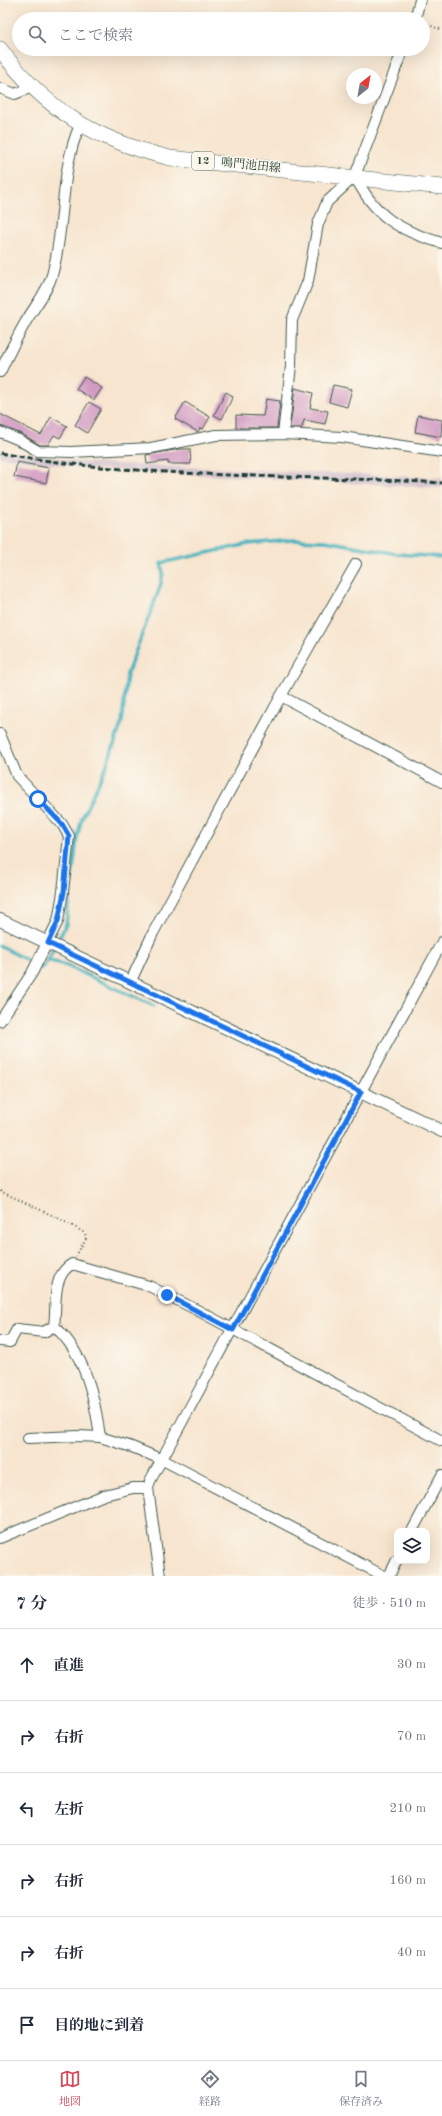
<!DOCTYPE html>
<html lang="ja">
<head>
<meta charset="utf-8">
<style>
  :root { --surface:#fff; --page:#f6f6f7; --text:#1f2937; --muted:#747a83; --line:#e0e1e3; --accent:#d1495b }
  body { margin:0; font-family:"Old Standard TT","Noto Serif JP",serif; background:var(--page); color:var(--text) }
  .controls { position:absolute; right:12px; bottom:12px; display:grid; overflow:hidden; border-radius:8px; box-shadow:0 4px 16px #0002 }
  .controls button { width:36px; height:36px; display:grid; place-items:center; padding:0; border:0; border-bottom:1px solid var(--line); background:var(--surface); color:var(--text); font:20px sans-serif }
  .compass { position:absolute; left:346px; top:68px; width:36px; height:36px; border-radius:50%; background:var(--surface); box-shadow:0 4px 16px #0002; rotate:31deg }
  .stop { position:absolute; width:12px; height:12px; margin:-9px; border:3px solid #1a73e8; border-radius:50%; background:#fff }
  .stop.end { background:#1a73e8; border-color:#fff; box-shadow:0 1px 4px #0008 }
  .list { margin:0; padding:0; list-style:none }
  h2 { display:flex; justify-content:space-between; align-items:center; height:52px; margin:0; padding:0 16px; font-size:17px }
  h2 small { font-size:13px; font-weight:400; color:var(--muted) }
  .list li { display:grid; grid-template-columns:26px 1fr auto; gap:12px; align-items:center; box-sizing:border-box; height:72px; padding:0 16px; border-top:1px solid var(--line) }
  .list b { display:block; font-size:15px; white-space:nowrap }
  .list em { font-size:13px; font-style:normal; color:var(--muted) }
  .icon { flex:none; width:22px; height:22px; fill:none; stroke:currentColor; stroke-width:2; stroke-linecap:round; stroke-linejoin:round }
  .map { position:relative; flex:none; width:442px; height:1576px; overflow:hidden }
  .search { position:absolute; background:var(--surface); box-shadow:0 4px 16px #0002; left:12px; right:12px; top:12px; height:44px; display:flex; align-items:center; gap:10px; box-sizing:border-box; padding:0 14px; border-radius:22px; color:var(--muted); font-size:15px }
  .sheet { height:484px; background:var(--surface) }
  nav { display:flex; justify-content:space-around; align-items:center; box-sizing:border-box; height:56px; border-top:1px solid var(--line); background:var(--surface); font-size:11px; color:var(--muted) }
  nav a { display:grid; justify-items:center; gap:2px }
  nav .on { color:var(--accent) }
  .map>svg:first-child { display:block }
</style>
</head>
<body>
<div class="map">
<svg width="442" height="1576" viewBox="0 0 442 1576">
  <rect width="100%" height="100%" fill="#fbf7ec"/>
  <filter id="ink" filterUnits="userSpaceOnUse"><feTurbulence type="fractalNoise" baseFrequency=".025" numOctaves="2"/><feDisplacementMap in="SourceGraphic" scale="8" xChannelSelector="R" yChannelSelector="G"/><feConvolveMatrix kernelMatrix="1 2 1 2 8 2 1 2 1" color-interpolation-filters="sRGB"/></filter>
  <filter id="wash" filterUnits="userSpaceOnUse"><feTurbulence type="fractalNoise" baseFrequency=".012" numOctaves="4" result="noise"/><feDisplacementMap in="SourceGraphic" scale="16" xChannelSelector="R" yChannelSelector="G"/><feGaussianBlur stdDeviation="0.9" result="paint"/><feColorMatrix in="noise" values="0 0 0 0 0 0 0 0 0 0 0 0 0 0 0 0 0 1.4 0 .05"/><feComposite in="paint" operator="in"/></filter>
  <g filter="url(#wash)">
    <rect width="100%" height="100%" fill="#f7e5cf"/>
    <path fill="#d0bdcc" d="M0,450l90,13 352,15v10l-352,-19 -90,-12z"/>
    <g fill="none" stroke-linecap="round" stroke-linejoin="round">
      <g stroke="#43b2be" stroke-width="3.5">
        <path d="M0,946l42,22 6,-8 17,5 89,41"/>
        <path d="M48,960l18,-36 11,-86 5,-20 24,-51 16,-45 5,-48 33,-87 3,-14 -2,-10 87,-19 45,-4 32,1 73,13 44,3"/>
      </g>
    </g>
    <g id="blocks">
      <g fill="#d29bc3">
        <path d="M84,377l18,11 -8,12 -18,-11z"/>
        <path d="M333,385l19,4 -5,18 -18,-5z"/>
        <path d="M295,388l18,5 -3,15 18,3 -3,13 -21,-4 -2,8h-12z"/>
        <path d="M226,392l7,4 -11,23 -8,-4z"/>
        <path d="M266,399l14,2 -3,27h-41v-13l27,1z"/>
        <path d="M89,402l12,7 -14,24 -12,-8z"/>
        <path d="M185,402l25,15 -7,12 -3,-1 -2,4 -23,-13z"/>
        <path d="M0,414l41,21 10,-18 16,9 -7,12 -6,-3 -6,10h-8l-18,-11 -22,-8z"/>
        <path d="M418,415l24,5 -1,17 -26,-5z"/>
        <path d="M180,449h10l1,15h-23v-3l-21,3 -1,-9z"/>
        <path d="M17,462l32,6 -3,15 -32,-6z"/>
      </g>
    </g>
  </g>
  <g filter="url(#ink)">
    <use href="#blocks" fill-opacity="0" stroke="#3f564b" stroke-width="1"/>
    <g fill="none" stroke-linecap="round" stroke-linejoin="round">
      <g stroke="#3f564b" stroke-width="12">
        <g id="minor">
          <path d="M415,19l5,-19"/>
          <path d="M0,88l15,6 17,-7"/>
          <path d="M355,176c20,41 45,55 87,67"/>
          <path d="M0,372c8,-17 16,-33 25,-49 9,-16 22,-30 27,-48 14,-49 7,-103 28,-150"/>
          <path d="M0,432l19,8 19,11 33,1 80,-4 65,-13 67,-1 59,3 100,15"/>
          <path d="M283,434l8,-68 1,-46 16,-39 10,-57 9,-22 28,-26 48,-127"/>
          <path d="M281,696l161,86"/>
          <path d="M0,734l17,42 45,48 7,12 -6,56 -5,29 -26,52 -32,48"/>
          <path d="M130,983l23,-50 128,-237 75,-132"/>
          <path d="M54,1326c31,27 41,72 46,111l32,10 31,13 221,116"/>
          <path d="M0,1341l10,1 7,-13 27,3 10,-6c3,-20 -3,-50 18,-62l77,22 46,23 247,132"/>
          <path d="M28,1438l51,-2 21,1"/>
          <path d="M412,1531l30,-56"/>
          <path d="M0,1538l104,-43 29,-7h15"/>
          <path d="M160,1576l-12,-88 2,-7 292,-539"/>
          <path d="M389,1576l8,-16"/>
        </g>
      </g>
      <g stroke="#3f564b" stroke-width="14">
        <path id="tertiary" d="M0,920l442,211"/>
      </g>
      <g stroke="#3f564b" stroke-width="16">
        <path id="primary" d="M0,49c46,62 96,91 170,109l272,29"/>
      </g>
      <g stroke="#3f564b" stroke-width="2" stroke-dasharray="1 3" stroke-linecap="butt">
        <path d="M424,23l18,7"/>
        <path d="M0,1191l60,28 25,14 1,5 -10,18"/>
      </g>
      <use href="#minor" stroke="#fff" stroke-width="10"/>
      <use href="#tertiary" stroke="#fff" stroke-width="12"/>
      <use href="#primary" stroke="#fff" stroke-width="15"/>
      <path stroke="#1f3d34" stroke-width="3" stroke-dasharray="6 3" stroke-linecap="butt" d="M0,453c145,27 296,21 442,30"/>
    </g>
  </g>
  <g fill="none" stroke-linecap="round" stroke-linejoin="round" filter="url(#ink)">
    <path stroke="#1a73e8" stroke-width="5" d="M38,799l24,25 7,12 -5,56 -6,29 -10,22 313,149 -128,238 -66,-35"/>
  </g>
  <g text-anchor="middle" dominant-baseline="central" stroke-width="3.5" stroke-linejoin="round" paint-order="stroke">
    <rect fill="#fbf7ec" stroke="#61756b" stroke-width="1" x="192" y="152" width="22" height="18" rx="3"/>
    <g font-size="11" font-weight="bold" fill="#1f3d34">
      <text x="203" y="161">12</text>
    </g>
    <g font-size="12" fill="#1f3d34" stroke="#fbf7ec">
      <text transform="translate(251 166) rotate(6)">鳴門池田線</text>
    </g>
  </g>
</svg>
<div class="controls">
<button><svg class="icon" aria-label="layers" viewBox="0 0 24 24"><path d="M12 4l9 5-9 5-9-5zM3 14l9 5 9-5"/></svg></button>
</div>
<svg class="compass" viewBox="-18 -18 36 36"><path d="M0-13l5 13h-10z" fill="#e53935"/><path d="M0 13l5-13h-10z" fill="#747a83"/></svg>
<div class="stop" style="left:38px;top:799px"></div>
<div class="stop end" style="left:167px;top:1295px"></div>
<div class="search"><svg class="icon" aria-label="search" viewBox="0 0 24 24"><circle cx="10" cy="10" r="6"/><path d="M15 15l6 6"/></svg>ここで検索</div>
</div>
<section class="sheet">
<h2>7 分<small>徒歩 · 510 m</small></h2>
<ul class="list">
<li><svg class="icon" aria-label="ahead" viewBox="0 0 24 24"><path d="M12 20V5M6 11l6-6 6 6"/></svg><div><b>直進</b></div><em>30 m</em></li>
<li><svg class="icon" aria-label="right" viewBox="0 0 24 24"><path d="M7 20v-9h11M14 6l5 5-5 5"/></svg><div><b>右折</b></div><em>70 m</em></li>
<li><svg class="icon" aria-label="left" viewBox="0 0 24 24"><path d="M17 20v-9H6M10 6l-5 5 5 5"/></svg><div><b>左折</b></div><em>210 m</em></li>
<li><svg class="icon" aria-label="right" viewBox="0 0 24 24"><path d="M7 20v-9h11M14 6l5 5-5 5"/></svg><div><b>右折</b></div><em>160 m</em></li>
<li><svg class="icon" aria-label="right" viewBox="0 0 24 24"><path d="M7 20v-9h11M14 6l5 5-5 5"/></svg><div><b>右折</b></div><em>40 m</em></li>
<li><svg class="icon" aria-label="arrive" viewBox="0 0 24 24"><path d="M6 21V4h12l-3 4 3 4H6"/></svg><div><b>目的地に到着</b></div></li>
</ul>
</section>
<nav>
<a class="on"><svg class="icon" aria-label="map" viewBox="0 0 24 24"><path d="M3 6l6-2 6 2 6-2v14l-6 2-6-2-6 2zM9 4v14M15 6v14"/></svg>地図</a>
<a><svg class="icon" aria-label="directions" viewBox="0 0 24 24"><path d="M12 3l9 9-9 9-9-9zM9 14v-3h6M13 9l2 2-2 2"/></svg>経路</a>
<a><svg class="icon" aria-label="saved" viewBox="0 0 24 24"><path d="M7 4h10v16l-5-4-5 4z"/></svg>保存済み</a>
</nav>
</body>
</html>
